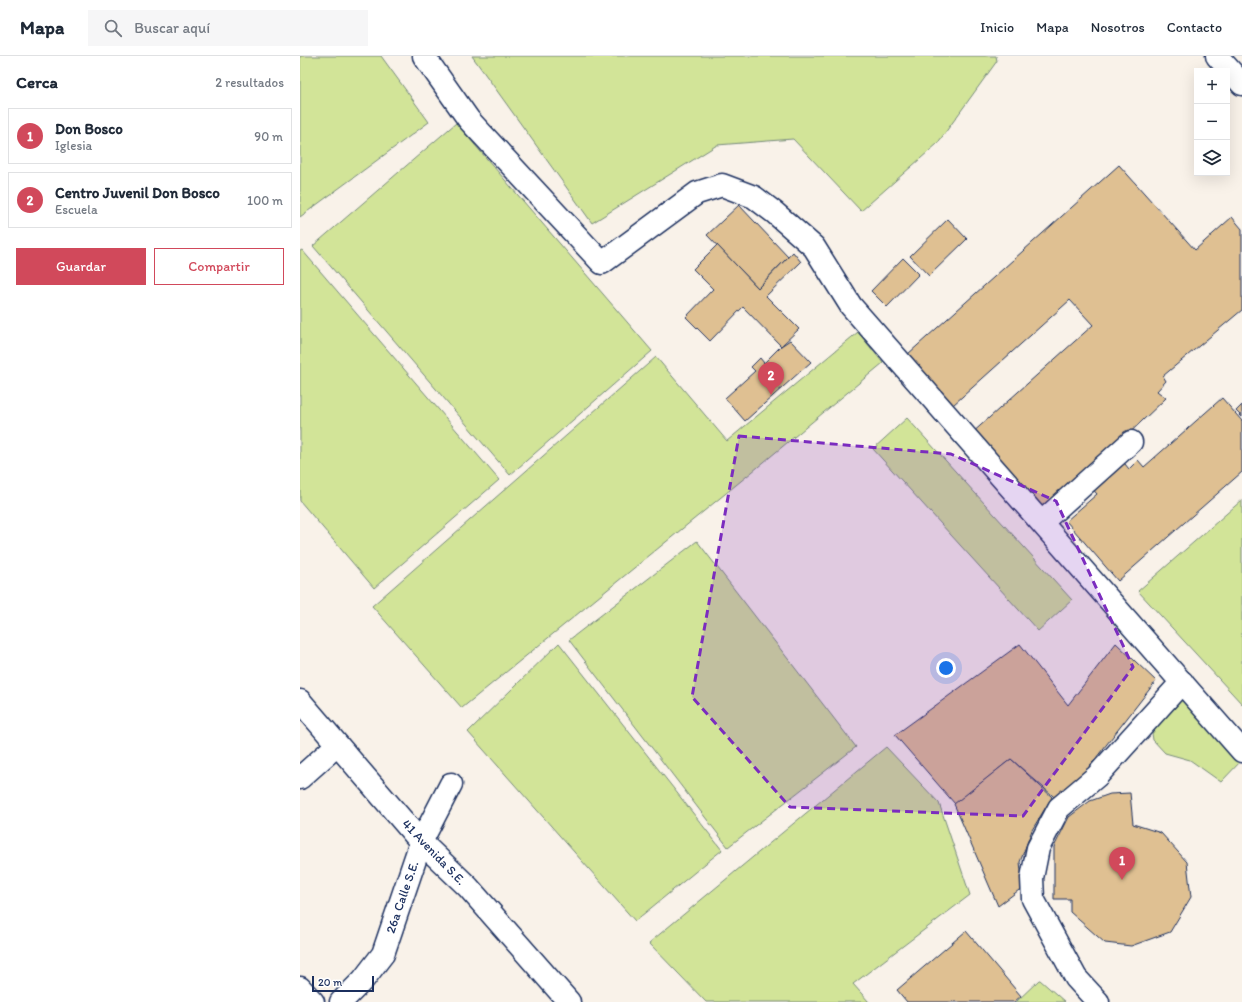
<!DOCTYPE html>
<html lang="es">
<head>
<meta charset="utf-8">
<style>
  :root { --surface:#fff; --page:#f6f6f7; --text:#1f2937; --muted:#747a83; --line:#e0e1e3; --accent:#d1495b }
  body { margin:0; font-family:Itim,sans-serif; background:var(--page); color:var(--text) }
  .controls { position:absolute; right:12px; top:12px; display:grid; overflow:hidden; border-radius:0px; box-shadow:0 4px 16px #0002 }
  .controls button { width:36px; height:36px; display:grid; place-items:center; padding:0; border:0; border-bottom:1px solid var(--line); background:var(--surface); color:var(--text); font:20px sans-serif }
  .scale { position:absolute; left:12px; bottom:10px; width:62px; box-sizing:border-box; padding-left:4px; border:2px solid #1b2f5e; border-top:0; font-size:11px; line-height:14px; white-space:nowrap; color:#1b2f5e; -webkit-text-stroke:3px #fff; paint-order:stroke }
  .you { position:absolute; left:646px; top:612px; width:14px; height:14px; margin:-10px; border:3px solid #fff; border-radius:50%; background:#1a73e8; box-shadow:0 0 0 6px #1a73e833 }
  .badge { display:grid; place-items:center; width:26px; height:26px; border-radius:50%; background:var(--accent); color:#fff; font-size:13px; font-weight:700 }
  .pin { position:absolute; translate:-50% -33px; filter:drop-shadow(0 1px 2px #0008) }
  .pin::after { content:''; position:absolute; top:21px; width:14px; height:12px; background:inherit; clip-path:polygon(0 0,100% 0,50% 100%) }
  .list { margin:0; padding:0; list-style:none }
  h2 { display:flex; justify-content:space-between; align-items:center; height:52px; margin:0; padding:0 16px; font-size:17px }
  h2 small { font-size:13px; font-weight:400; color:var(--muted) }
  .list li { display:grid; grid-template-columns:26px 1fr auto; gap:12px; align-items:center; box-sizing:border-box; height:56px; margin:0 8px 8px; padding:0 8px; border:1px solid var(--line); border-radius:0px }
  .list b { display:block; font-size:15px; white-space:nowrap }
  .list p { margin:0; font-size:13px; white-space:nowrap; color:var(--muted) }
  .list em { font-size:13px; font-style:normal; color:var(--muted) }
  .actions { display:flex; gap:8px; padding:12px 16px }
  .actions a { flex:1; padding:9px 0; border:1px solid var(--accent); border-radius:0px; text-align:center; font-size:14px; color:var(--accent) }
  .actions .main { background:var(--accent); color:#fff }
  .icon { flex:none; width:22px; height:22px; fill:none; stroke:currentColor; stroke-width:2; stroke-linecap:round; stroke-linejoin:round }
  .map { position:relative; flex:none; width:942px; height:946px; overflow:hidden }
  header { display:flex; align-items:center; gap:24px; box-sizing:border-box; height:56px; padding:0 20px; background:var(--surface); border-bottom:1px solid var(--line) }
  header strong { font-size:19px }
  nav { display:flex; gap:22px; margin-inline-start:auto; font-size:14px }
  .search { width:280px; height:36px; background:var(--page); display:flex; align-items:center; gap:10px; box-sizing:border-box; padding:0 14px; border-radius:0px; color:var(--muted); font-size:15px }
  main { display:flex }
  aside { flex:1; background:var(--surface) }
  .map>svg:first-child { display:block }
</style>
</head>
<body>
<header>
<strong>Mapa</strong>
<div class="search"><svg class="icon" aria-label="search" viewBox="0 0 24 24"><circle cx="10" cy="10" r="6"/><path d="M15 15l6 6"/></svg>Buscar aquí</div>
<nav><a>Inicio</a><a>Mapa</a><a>Nosotros</a><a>Contacto</a></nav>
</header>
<main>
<aside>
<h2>Cerca<small>2 resultados</small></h2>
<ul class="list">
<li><span class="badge">1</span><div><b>Don Bosco</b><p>Iglesia</p></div><em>90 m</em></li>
<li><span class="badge">2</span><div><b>Centro Juvenil Don Bosco</b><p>Escuela</p></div><em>100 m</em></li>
</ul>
<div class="actions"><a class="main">Guardar</a><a>Compartir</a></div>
</aside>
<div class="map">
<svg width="942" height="946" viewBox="0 0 942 946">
  <rect width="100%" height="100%" fill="#f9f2e9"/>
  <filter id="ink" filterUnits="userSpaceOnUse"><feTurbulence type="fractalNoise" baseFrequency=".025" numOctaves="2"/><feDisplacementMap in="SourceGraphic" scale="8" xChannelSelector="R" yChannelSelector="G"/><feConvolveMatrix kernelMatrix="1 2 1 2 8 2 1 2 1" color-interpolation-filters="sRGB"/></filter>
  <g filter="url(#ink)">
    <g fill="#d2e498" stroke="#768a7b">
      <path d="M0,0h81l48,66 -129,95z"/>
      <path d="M172,0h524l1,5 -60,83 -76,67 -68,-72 -76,6 -125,78z"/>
      <path d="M156,67l196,228 -142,124 -197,-229z"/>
      <path d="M2,194l197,230 -125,108 -74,-87v-250z"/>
      <path d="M558,276l25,31 -131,109 -290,236 -90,-102 284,-249 71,84z"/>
      <path d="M607,362l165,182 -34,31 -165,-182z"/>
      <path d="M942,444v204l-104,-113z"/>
      <path d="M397,485l159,206 -128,100 -159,-207z"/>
      <path d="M259,587l163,207 -87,71 -167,-189z"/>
      <path d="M884,637l58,67 -21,22 -31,-22 -25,-7 -12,-13 -2,-13z"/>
      <path d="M586,691l53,56 31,92 -117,89 16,18h-163l-57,-59z"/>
      <path d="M739,924h1l25,22h-49z"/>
    </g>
    <g fill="#dfc092" stroke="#1b2f5e">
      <path d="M819,109l76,85 37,-33 10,12v81l-79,66 3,5 -9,10 9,7 -122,117 -73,-81 122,-109 -23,-25 -117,105 -45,-51z"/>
      <path d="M439,149l49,52 -30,31 -51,-53z"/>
      <path d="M648,163l19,20 -38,37 -19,-20z"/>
      <path d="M417,189l41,43 35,-36 8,10 -35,34 33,33 -18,17 -38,-39 -33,34 -24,-24 27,-28 -20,-20z"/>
      <path d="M603,202l16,16 -32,33 -16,-16z"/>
      <path d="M490,284l21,22 -66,59 -20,-23 30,-27 -4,-4 9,-9 4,5 17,-17z"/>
      <path d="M922,342l20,23v51l-124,109 -52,-60 31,-27 -7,-8 31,-27 8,10 9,-9 6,7z"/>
      <path d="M942,349v12l-6,-6z"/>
      <path d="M816,587l40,38 -95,122 -50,-44 -56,45 -60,-69 125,-91 48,61z"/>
      <path d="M711,703l41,38 -20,33 -12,32 3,25 -25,19 -44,-102z"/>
      <path d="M830,737l3,31 28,9 26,29 4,35 -21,35 -39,14 -26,-3 -35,-31v-13h-16v-52l15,-30 21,-16 20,-7z"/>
      <path d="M666,875l55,65 -7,6h-107l-10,-12z"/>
    </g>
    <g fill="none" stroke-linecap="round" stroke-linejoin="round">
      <g stroke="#1b2f5e" stroke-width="25">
        <g id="minor">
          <path d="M124,0l45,64 133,143 95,-70 25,-8 32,12 21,16 39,34 37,59 391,445"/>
          <path d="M917,0l25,28"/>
          <path d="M742,466l89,-80"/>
          <path d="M0,645l121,141 47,45 101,115"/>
          <path d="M0,722l37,-33"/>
          <path d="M0,932l13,14"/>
          <path d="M41,946l22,-22 20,-26 38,-112 30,-58"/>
          <path d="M798,946l-22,-24 -43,-79 -1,-21 6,-30 21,-40 38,-32 85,-94"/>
        </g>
      </g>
      <use href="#minor" stroke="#fff" stroke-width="22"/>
    </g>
  </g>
  <path fill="#7b2cbf" fill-opacity="0.2" stroke="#7b2cbf" stroke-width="3" stroke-dasharray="8 5" stroke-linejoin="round" d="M439,380l212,18 105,47 77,166 -110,149 -233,-9 -98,-110z"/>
  <g text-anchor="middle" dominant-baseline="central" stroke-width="3" stroke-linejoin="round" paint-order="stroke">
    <g font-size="13" fill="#1b2f5e" stroke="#fff">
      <text transform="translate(134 796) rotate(46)">41 Avenida S.E.</text>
      <text transform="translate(102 841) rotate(-71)">26a Calle S.E.</text>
    </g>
  </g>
</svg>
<div class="controls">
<button>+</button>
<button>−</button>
<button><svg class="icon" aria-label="layers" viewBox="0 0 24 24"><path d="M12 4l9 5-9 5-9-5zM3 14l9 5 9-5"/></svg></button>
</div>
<div class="scale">20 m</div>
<div class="you"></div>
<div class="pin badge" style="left:822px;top:824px">1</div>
<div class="pin badge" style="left:471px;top:339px">2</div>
</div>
</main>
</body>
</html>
